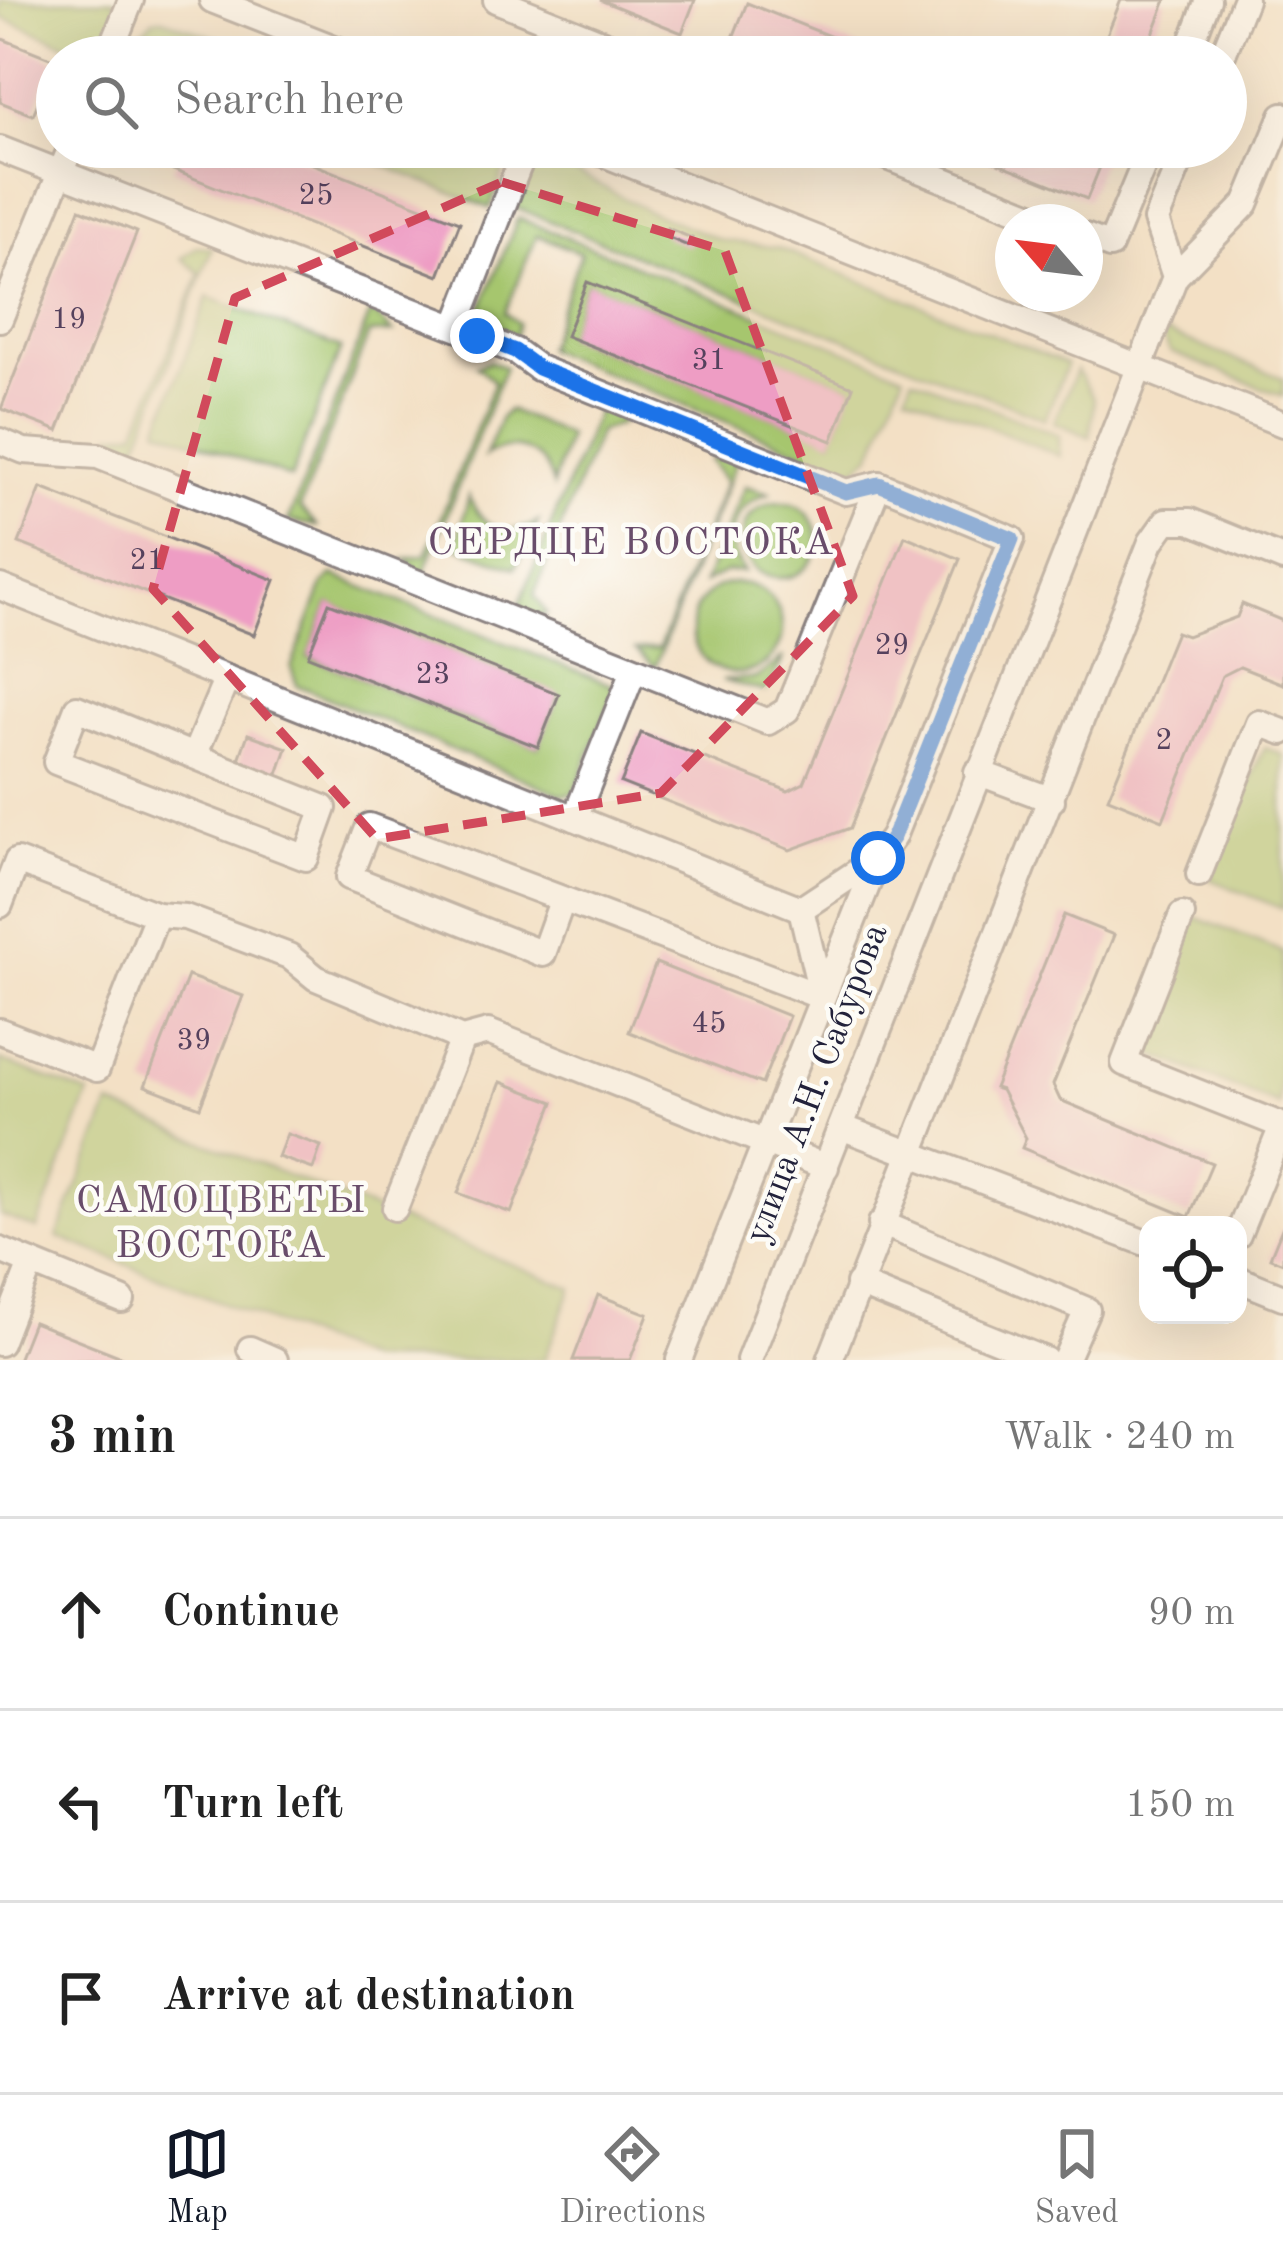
<!DOCTYPE html>
<html lang="en">
<head>
<meta charset="utf-8">
<style>
  :root { --surface:#fff; --page:#f6f6f6; --text:#222; --muted:#767676; --line:#e0e0e0; --accent:#111827 }
  body { margin:0; font-family:"Old Standard TT",serif; background:var(--page); color:var(--text) }
  .controls { position:absolute; right:36px; bottom:36px; display:grid; overflow:hidden; border-radius:24px; box-shadow:0 12px 48px #0002 }
  .controls button { width:108px; height:108px; display:grid; place-items:center; padding:0; border:0; border-bottom:3px solid var(--line); background:var(--surface); color:var(--text); font:60px sans-serif }
  .compass { position:absolute; left:995px; top:204px; width:108px; height:108px; border-radius:50%; background:var(--surface); box-shadow:0 12px 48px #0002; rotate:298deg }
  .stop { position:absolute; width:36px; height:36px; margin:-27px; border:9px solid #1a73e8; border-radius:50%; background:#fff }
  .stop.end { background:#1a73e8; border-color:#fff; box-shadow:0 3px 12px #0008 }
  .list { margin:0; padding:0; list-style:none }
  h2 { display:flex; justify-content:space-between; align-items:center; height:156px; margin:0; padding:0 48px; font-size:51px }
  h2 small { font-size:39px; font-weight:400; color:var(--muted) }
  .list li { display:grid; grid-template-columns:78px 1fr auto; gap:36px; align-items:center; box-sizing:border-box; height:192px; padding:0 48px; border-top:3px solid var(--line) }
  .list b { display:block; font-size:45px; white-space:nowrap }
  .list em { font-size:39px; font-style:normal; color:var(--muted) }
  .icon { flex:none; width:66px; height:66px; fill:none; stroke:currentColor; stroke-width:2; stroke-linecap:round; stroke-linejoin:round }
  .map { position:relative; flex:none; width:1283px; height:1360px; overflow:hidden }
  .search { position:absolute; background:var(--surface); box-shadow:0 12px 48px #0002; left:36px; right:36px; top:36px; height:132px; display:flex; align-items:center; gap:30px; box-sizing:border-box; padding:0 42px; border-radius:66px; color:var(--muted); font-size:45px }
  .sheet { height:732px; background:var(--surface) }
  nav { display:flex; justify-content:space-around; align-items:center; box-sizing:border-box; height:168px; border-top:3px solid var(--line); background:var(--surface); font-size:33px; color:var(--muted) }
  nav a { display:grid; justify-items:center; gap:6px }
  nav .on { color:var(--accent) }
  .map>svg:first-child { display:block }
</style>
</head>
<body>
<div class="map">
<svg width="1283" height="1360" viewBox="0 0 1283 1360">
  <rect width="100%" height="100%" fill="#fdfcf7"/>
  <filter id="ink" filterUnits="userSpaceOnUse"><feTurbulence type="fractalNoise" baseFrequency=".00833" numOctaves="2"/><feDisplacementMap in="SourceGraphic" scale="24" xChannelSelector="R" yChannelSelector="G"/><feConvolveMatrix kernelMatrix="1 2 1 2 8 2 1 2 1" color-interpolation-filters="sRGB"/></filter>
  <filter id="wash" filterUnits="userSpaceOnUse"><feTurbulence type="fractalNoise" baseFrequency=".004" numOctaves="4" result="noise"/><feDisplacementMap in="SourceGraphic" scale="48" xChannelSelector="R" yChannelSelector="G"/><feGaussianBlur stdDeviation="2.7" result="paint"/><feColorMatrix in="noise" values="0 0 0 0 0 0 0 0 0 0 0 0 0 0 0 0 0 1.4 0 .05"/><feComposite in="paint" operator="in"/></filter>
  <g filter="url(#wash)">
    <rect width="100%" height="100%" fill="#f3e0c5"/>
    <g fill="#a6c66e" stroke="#647454" stroke-width="3" fill-rule="evenodd">
      <path d="M0,0h114l3,17 -21,39 -96,-39z"/>
      <path d="M154,19h9l108,38h-154z"/>
      <path d="M337,147h166l5,12 -18,49z"/>
      <path d="M555,161l93,50 73,29 58,8 288,116 -22,55 -531,-212 23,-43z"/>
      <path d="M518,218l386,156 -32,80 -17,15 -16,-2 -293,-118 35,-96 -44,-18 -32,78 13,10 -3,13 -28,-12 -7,-13zM587,283l265,104 -20,53 -265,-104z"/>
      <path d="M198,246l14,2 -80,213 -15,-11 -5,-16 24,-3 64,-158 -19,-15z"/>
      <path d="M208,297l133,51 -50,130 -133,-50z"/>
      <path d="M371,311l22,21 -24,1 -69,175 17,18 -29,-5z"/>
      <path d="M1160,330l123,48v18l-113,-44z"/>
      <path d="M489,361l16,6 -82,209 -18,-17 21,-4 68,-173 -17,-16z"/>
      <path d="M1076,370l18,29 -4,38 -36,-15z"/>
      <path d="M912,377l147,58 1,21 -154,-63z"/>
      <path d="M600,404l18,11 3,9 -22,7 -65,164 13,19 -14,4 -17,-5z"/>
      <path d="M509,410l59,25 -15,50c-8,-33 -38,-48 -68,-29l16,-39z"/>
      <path d="M726,455l11,5 -82,207 -19,-17 23,-2 67,-166 -16,-22z"/>
      <path d="M745,486l24,7c-37,12 -48,47 -25,79h-18l-22,11z"/>
      <path d="M469,496c13,33 39,42 69,26l-23,46 -60,-22z"/>
      <circle cx="780" cy="540" r="38"/>
      <path d="M332,575l280,110 3,5 -41,104 -12,1 -265,-110 -6,-17 32,-83zM329,604l229,91 -20,52 -230,-90z"/>
      <circle cx="737" cy="628" r="45"/>
      <path d="M784,657l-18,35 -44,-12 34,-2z"/>
      <path d="M1264,747l19,8v154l-74,-30z"/>
      <path d="M1195,917l88,35 -4,153 -138,-55z"/>
      <path d="M0,1060l89,34 -52,135 -37,-14z"/>
      <path d="M110,1105l462,183 -28,72h-177l-310,-123z"/>
    </g>
    <g id="blocks">
      <g fill="#ee9dc4">
        <path d="M600,0h95l-13,33z"/>
        <path d="M1121,0h45l-22,57h-46z"/>
        <path d="M747,3l135,54 -156,-2z"/>
        <path d="M0,38l55,22 -22,55 -33,-13z"/>
        <path d="M182,147h88l190,75 -21,54 -266,-106z"/>
        <path d="M958,147h150l-21,52z"/>
        <path d="M80,209l57,23 -79,199 -57,-22z"/>
        <path d="M667,228l25,10 -4,8 -24,-10z"/>
        <path d="M587,282l266,105 -21,54 -266,-105z"/>
        <path d="M41,488l234,92 -21,55 -235,-92z"/>
        <path d="M905,536l55,23 -110,269 -60,22 -169,-67 20,-50 147,58 16,-8z"/>
        <path d="M329,603l230,91 -21,53 -230,-91z"/>
        <path d="M1242,604l41,17v63l-43,-17 -18,9 -59,144 -55,-22 68,-166 11,4 50,-19z"/>
        <path d="M248,734l39,14 -11,32 -39,-15z"/>
        <path d="M1064,915l50,20 -61,150 7,15 152,63 -23,54 -167,-69 4,-10 -25,-48 -7,-2z"/>
        <path d="M656,963l133,53 -27,68 -133,-52z"/>
        <path d="M188,976l55,20 -43,111 -55,-21z"/>
        <path d="M501,1082l53,20 -43,111 -53,-20z"/>
        <path d="M287,1134l34,12 -8,23 -35,-12z"/>
        <path d="M1283,1226v37l-13,-5z"/>
        <path d="M598,1295l50,19 -18,46h-57z"/>
        <path d="M33,1322l96,38h-111z"/>
      </g>
    </g>
  </g>
  <g filter="url(#ink)">
    <use href="#blocks" fill-opacity="0" stroke="#8a8180" stroke-width="3"/>
    <g fill="none" stroke-linecap="round" stroke-linejoin="round">
      <g stroke="#8a8180" stroke-width="30">
        <g id="minor">
          <path d="M212,0l145,57"/>
          <path d="M496,0l142,57"/>
          <path d="M108,57l23,-57"/>
          <path d="M1186,57l22,-57"/>
          <path d="M1222,57l23,-57"/>
          <path d="M586,147l697,277"/>
          <path d="M862,147l187,75"/>
          <path d="M0,149l515,202 23,17 308,124 33,-8 133,55 -119,298 -15,21 -199,502"/>
          <path d="M1085,236l25,10 41,-99"/>
          <path d="M1175,277l71,-73 37,-89"/>
          <path d="M0,319l71,-172"/>
          <path d="M456,327l70,-180"/>
          <path d="M0,441l24,10 74,5 670,266 19,-12 92,-226"/>
          <path d="M0,587l801,322"/>
          <path d="M194,756l130,52 -18,50 -250,-96 21,-54 117,48 33,-78"/>
          <path d="M977,772l75,28"/>
          <path d="M575,818l59,-148"/>
          <path d="M1199,874l60,-151 24,9"/>
          <path d="M562,901l-19,53 -194,-77 20,-51 453,171"/>
          <path d="M0,905l17,-44 140,54 28,2 104,39 27,22 146,61 26,-7 338,135"/>
          <path d="M801,909l77,-51"/>
          <path d="M801,909l21,88"/>
          <path d="M1182,915l-58,148 159,63"/>
          <path d="M0,1031l97,38 60,-154"/>
          <path d="M841,1127l307,117"/>
          <path d="M395,1208l67,-169"/>
          <path d="M881,1223l206,87 -22,50"/>
          <path d="M1238,1235l44,-109"/>
          <path d="M0,1250l122,50"/>
          <path d="M1238,1279l45,18"/>
          <path d="M858,1284l187,76"/>
          <path d="M0,1343l31,-80"/>
          <path d="M250,1349l25,11"/>
          <path d="M749,1360l426,-1083 -19,-57 30,-73"/>
          <path d="M830,1360l321,-818 15,-21h24l93,38"/>
        </g>
      </g>
      <use href="#minor" stroke="#fff" stroke-width="24"/>
    </g>
  </g>
  <g fill="none" stroke-linecap="round" stroke-linejoin="round" filter="url(#ink)">
    <path stroke="#1a73e8" stroke-width="15" d="M477,336l38,15 23,17 308,124 33,-8 133,55 -119,298 -15,21"/>
  </g>
  <path d="M0 0H1283V1360H0ZM502,182l223,69 128,345 -192,197 -284,46 -224,-250 82,-291z" fill="#f3e0c5" fill-opacity=".55" fill-rule="evenodd"/>
  <path fill="none" stroke="#d1495b" stroke-width="9" stroke-dasharray="24 15" stroke-linejoin="round" d="M502,182l223,69 128,345 -192,197 -284,46 -224,-250 82,-291z"/>
  <g text-anchor="middle" dominant-baseline="central" stroke-width="9" stroke-linejoin="round" paint-order="stroke">
    <g font-size="30" fill="#55415d">
      <text x="316" y="196">25</text>
      <text x="69" y="320">19</text>
      <text x="709" y="361">31</text>
      <text x="147" y="561">21</text>
      <text x="892" y="646">29</text>
      <text x="433" y="675">23</text>
      <text x="1164" y="741">2</text>
      <text x="709" y="1024">45</text>
      <text x="194" y="1041">39</text>
    </g>
    <g font-size="36" fill="#22223b" stroke="#fdfcf7">
      <text transform="translate(818 1084) rotate(-69)">улица А.Н. Сабурова</text>
    </g>
    <g font-size="39" letter-spacing="3" fill="#694d6b" stroke="#fdfcf7">
      <text x="632" y="543">СЕРДЦЕ ВОСТОКА</text>
      <text x="222" y="1201">САМОЦВЕТЫ<tspan x="222" dy="45">ВОСТОКА</tspan></text>
    </g>
  </g>
</svg>
<div class="controls">
<button><svg class="icon" aria-label="locate" viewBox="0 0 24 24"><circle cx="12" cy="12" r="6"/><path d="M12 2v4M12 18v4M2 12h4M18 12h4"/></svg></button>
</div>
<svg class="compass" viewBox="-18 -18 36 36"><path d="M0-13l5 13h-10z" fill="#e53935"/><path d="M0 13l5-13h-10z" fill="#767676"/></svg>
<div class="stop" style="left:878px;top:858px"></div>
<div class="stop end" style="left:477px;top:336px"></div>
<div class="search"><svg class="icon" aria-label="search" viewBox="0 0 24 24"><circle cx="10" cy="10" r="6"/><path d="M15 15l6 6"/></svg>Search here</div>
</div>
<section class="sheet">
<h2>3 min<small>Walk · 240 m</small></h2>
<ul class="list">
<li><svg class="icon" aria-label="ahead" viewBox="0 0 24 24"><path d="M12 20V5M6 11l6-6 6 6"/></svg><div><b>Continue</b></div><em>90 m</em></li>
<li><svg class="icon" aria-label="left" viewBox="0 0 24 24"><path d="M17 20v-9H6M10 6l-5 5 5 5"/></svg><div><b>Turn left</b></div><em>150 m</em></li>
<li><svg class="icon" aria-label="arrive" viewBox="0 0 24 24"><path d="M6 21V4h12l-3 4 3 4H6"/></svg><div><b>Arrive at destination</b></div></li>
</ul>
</section>
<nav>
<a class="on"><svg class="icon" aria-label="map" viewBox="0 0 24 24"><path d="M3 6l6-2 6 2 6-2v14l-6 2-6-2-6 2zM9 4v14M15 6v14"/></svg>Map</a>
<a><svg class="icon" aria-label="directions" viewBox="0 0 24 24"><path d="M12 3l9 9-9 9-9-9zM9 14v-3h6M13 9l2 2-2 2"/></svg>Directions</a>
<a><svg class="icon" aria-label="saved" viewBox="0 0 24 24"><path d="M7 4h10v16l-5-4-5 4z"/></svg>Saved</a>
</nav>
</body>
</html>
